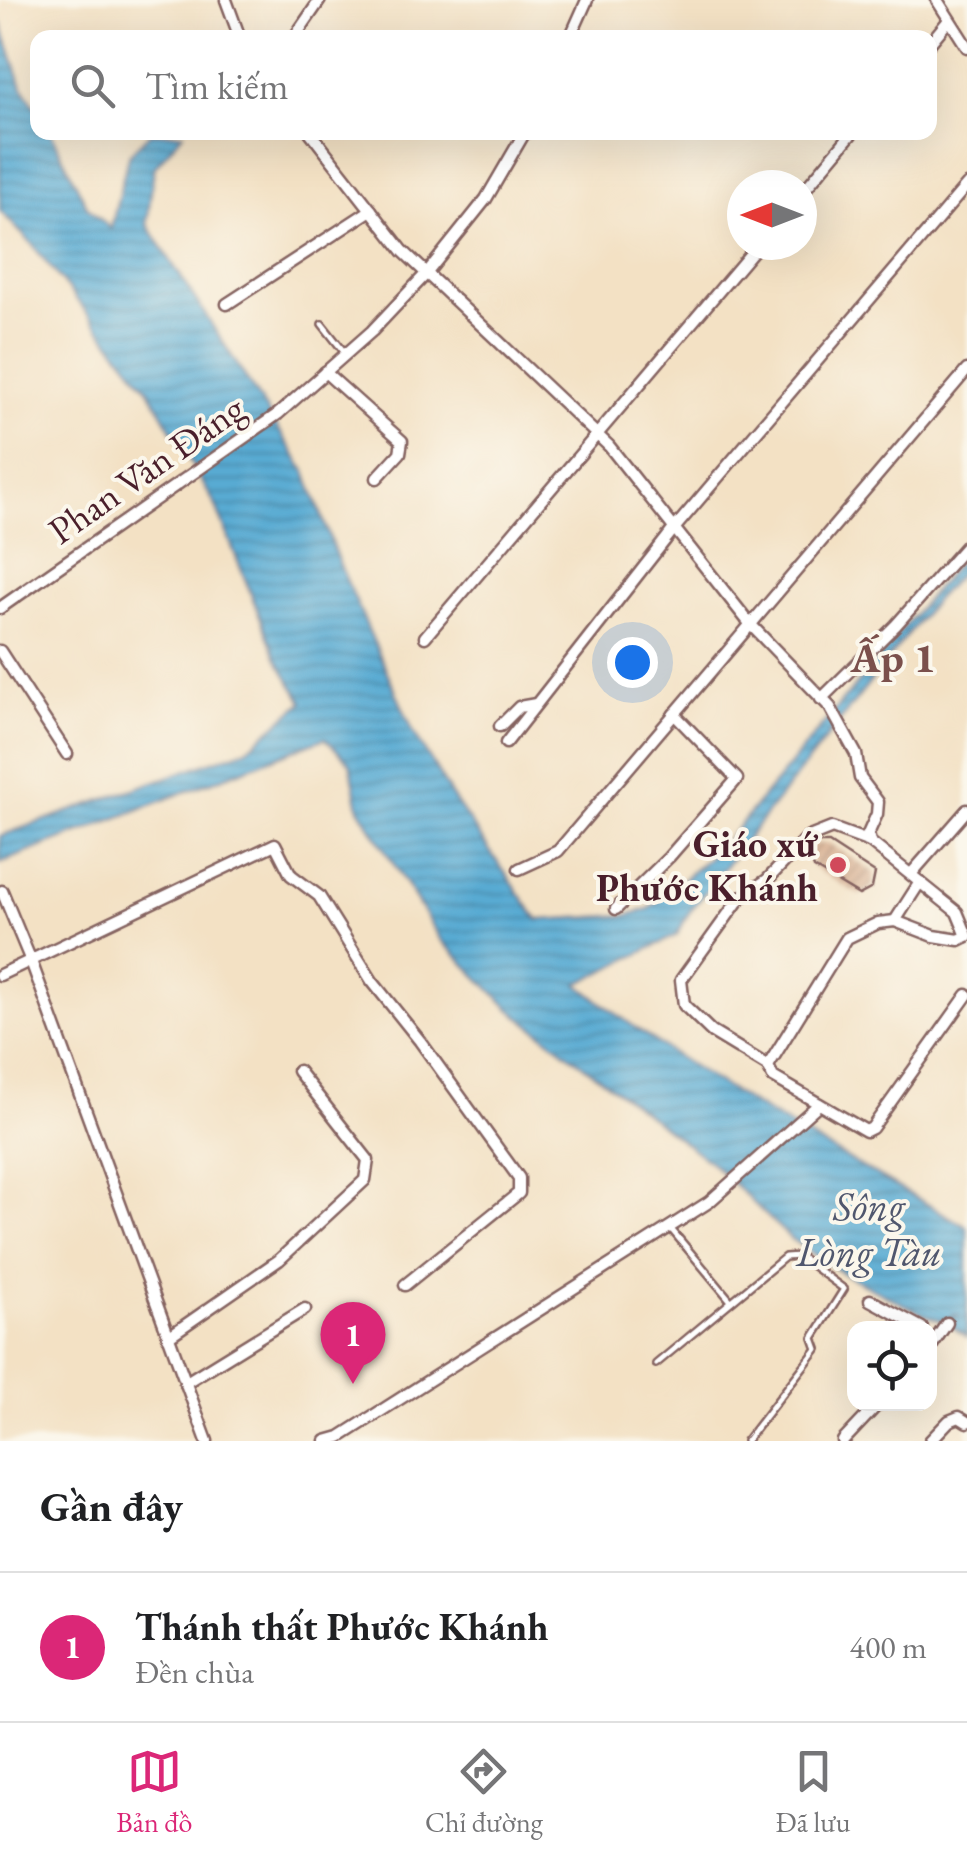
<!DOCTYPE html>
<html lang="vi">
<head>
<meta charset="utf-8">
<style>
  :root { --surface:#fff; --page:#f6f6f6; --text:#202124; --muted:#757577; --line:#e0e0e0; --accent:#db2777 }
  body { margin:0; font-family:"EB Garamond",serif; background:var(--page); color:var(--text) }
  .controls { position:absolute; right:30px; bottom:30px; display:grid; overflow:hidden; border-radius:20px; box-shadow:0 10px 40px #0002 }
  .controls button { width:90px; height:90px; display:grid; place-items:center; padding:0; border:0; border-bottom:2px solid var(--line); background:var(--surface); color:var(--text); font:50px sans-serif }
  .compass { position:absolute; left:727px; top:170px; width:90px; height:90px; border-radius:50%; background:var(--surface); box-shadow:0 10px 40px #0002; rotate:270deg }
  .you { position:absolute; left:632px; top:662px; width:35px; height:35px; margin:-25px; border:8px solid #fff; border-radius:50%; background:#1a73e8; box-shadow:0 0 0 15px #1a73e833 }
  .badge { display:grid; place-items:center; width:65px; height:65px; border-radius:50%; background:var(--accent); color:#fff; font-size:32px; font-weight:700 }
  .pin { position:absolute; translate:-50% -82px; filter:drop-shadow(0 2px 5px #0008) }
  .pin::after { content:''; position:absolute; top:52px; width:35px; height:30px; background:inherit; clip-path:polygon(0 0,100% 0,50% 100%) }
  .list { margin:0; padding:0; list-style:none }
  h2 { display:flex; justify-content:space-between; align-items:center; height:130px; margin:0; padding:0 40px; font-size:42px }
  h2 small { font-size:32px; font-weight:400; color:var(--muted) }
  .list li { display:grid; grid-template-columns:65px 1fr auto; gap:30px; align-items:center; box-sizing:border-box; height:150px; padding:0 40px; border-top:2px solid var(--line) }
  .list b { display:block; font-size:38px; white-space:nowrap }
  .list p { margin:0; font-size:32px; white-space:nowrap; color:var(--muted) }
  .list em { font-size:32px; font-style:normal; color:var(--muted) }
  .icon { flex:none; width:55px; height:55px; fill:none; stroke:currentColor; stroke-width:2; stroke-linecap:round; stroke-linejoin:round }
  .map { position:relative; flex:none; width:967px; height:1441px; overflow:hidden }
  .search { position:absolute; background:var(--surface); box-shadow:0 10px 40px #0002; left:30px; right:30px; top:30px; height:110px; display:flex; align-items:center; gap:25px; box-sizing:border-box; padding:0 35px; border-radius:20px; color:var(--muted); font-size:38px }
  .sheet { height:280px; background:var(--surface) }
  nav { display:flex; justify-content:space-around; align-items:center; box-sizing:border-box; height:140px; border-top:2px solid var(--line); background:var(--surface); font-size:28px; color:var(--muted) }
  nav a { display:grid; justify-items:center; gap:5px }
  nav .on { color:var(--accent) }
  .map>svg:first-child { display:block }
</style>
</head>
<body>
<div class="map">
<svg width="967" height="1441" viewBox="0 0 967 1441">
  <defs>
    <pattern id="water-rules" width="6" height="5" patternUnits="userSpaceOnUse" patternTransform="scale(2.5)"><rect width="6" height="5" fill="#58abd3"/><path d="M0 2.5h6" fill="none" stroke="#4b8bab"/></pattern>
    <pattern id="building-hatch" width="6" height="6" patternUnits="userSpaceOnUse" patternTransform="scale(2.5)"><rect width="6" height="6" fill="#d5aa8a"/><path d="M-1 1l2-2M0 6l6-6M5 7l2-2" fill="none" stroke="#af8a71"/></pattern>
  </defs>
  <rect width="100%" height="100%" fill="#fbf7ec"/>
  <filter id="ink" filterUnits="userSpaceOnUse"><feTurbulence type="fractalNoise" baseFrequency=".01" numOctaves="2"/><feDisplacementMap in="SourceGraphic" scale="20" xChannelSelector="R" yChannelSelector="G"/><feConvolveMatrix kernelMatrix="1 2 1 2 8 2 1 2 1" color-interpolation-filters="sRGB"/></filter>
  <filter id="wash" filterUnits="userSpaceOnUse"><feTurbulence type="fractalNoise" baseFrequency=".0048" numOctaves="4" result="noise"/><feDisplacementMap in="SourceGraphic" scale="40" xChannelSelector="R" yChannelSelector="G"/><feGaussianBlur stdDeviation="2.25" result="paint"/><feColorMatrix in="noise" values="0 0 0 0 0 0 0 0 0 0 0 0 0 0 0 0 0 1.4 0 .05"/><feComposite in="paint" operator="in"/></filter>
  <g filter="url(#wash)">
    <rect width="100%" height="100%" fill="#f3e1c4"/>
    <path fill="url(#water-rules)" stroke="#51657f" stroke-width="2.5" d="M0,20l22,66 15,24 1,22 13,1 37,75 23,21 17,-73 22,-23h33l-29,35 -7,56 159,248 32,89 76,172 39,65 85,122 90,-5 21,-6 75,-65 243,-293v15l-33,35 -246,313 -11,21 -99,49c118,96 257,166 389,243v110l-20,-14 -24,-9 -81,-41 -51,-34 -76,-73 -204,-156 -71,-71 -81,-131 -9,-45 -25,-25 -325,125v-27l247,-87 56,-47 -26,-43 -62,-155 -66,-114 -118,-147 -31,-32z"/>
    <g fill="none" stroke-linecap="round" stroke-linejoin="round">
      <path stroke="#50576e" stroke-width="2.5" stroke-dasharray="12 10" stroke-linecap="butt" d="M950,1318l3,-3h14"/>
    </g>
    <g id="blocks">
      <path fill="url(#building-hatch)" d="M821,843h8l46,30 -3,15 -13,7 -45,-27 -4,-12 -5,-3 7,-8z"/>
    </g>
  </g>
  <g filter="url(#ink)">
    <use href="#blocks" fill-opacity="0" stroke="#856361" stroke-width="2.5"/>
    <g fill="none" stroke-linecap="round" stroke-linejoin="round">
      <g stroke="#856361" stroke-width="10">
        <g id="lane">
          <path d="M322,324l23,29"/>
          <path d="M671,1229l60,72"/>
          <path d="M656,1364l129,-107 14,-1 45,33 -31,49 4,11 -71,92"/>
        </g>
      </g>
      <g stroke="#856361" stroke-width="15">
        <g id="street">
          <path d="M226,0l14,38"/>
          <path d="M937,0l30,47"/>
          <path d="M294,38l26,-38"/>
          <path d="M570,38l17,-38"/>
          <path d="M930,43l19,-23"/>
          <path d="M310,132l93,119 206,195 142,179 79,82 26,47 4,24 18,24 -1,12 -9,20 2,8 87,70 10,24"/>
          <path d="M802,193l51,-61"/>
          <path d="M227,304l144,-94"/>
          <path d="M325,372l77,69 -2,12 -23,25"/>
          <path d="M0,608l278,-194 94,-83 54,-57 60,-75 39,-67"/>
          <path d="M425,637l333,-392"/>
          <path d="M0,651l67,103"/>
          <path d="M821,699l75,-74 71,-80"/>
          <path d="M500,726l19,-19 17,-3"/>
          <path d="M506,743l167,-213 294,-345"/>
          <path d="M519,869l39,-18 409,-481"/>
          <path d="M911,874l56,-64"/>
          <path d="M2,891l29,70 176,480"/>
          <path d="M616,909l53,-52 68,-78 -63,-65"/>
          <path d="M895,921l25,-39"/>
          <path d="M967,936l-8,4 -25,-4 -39,-15 -17,2 -31,15 -79,128 5,11 93,54 6,-3 95,-133"/>
          <path d="M0,975l275,-131 16,31 28,21 53,85 48,60 99,137v15l-114,92"/>
          <path d="M768,1066l-56,-34 -28,-27 -3,-25 59,-82 27,-18 40,-42 25,-10 38,14"/>
          <path d="M870,1300l52,28"/>
          <path d="M168,1337l111,-77 86,-80 3,-20 -70,-89"/>
          <path d="M930,1348l17,-25"/>
          <path d="M185,1383l120,-74"/>
          <path d="M326,1441l14,-4 369,-235 110,-98"/>
          <path d="M843,1441l35,-37"/>
          <path d="M930,1441l19,-20 10,-4 8,5"/>
        </g>
      </g>
      <use href="#lane" stroke="#fff" stroke-width="5"/>
      <use href="#street" stroke="#fff" stroke-width="10"/>
    </g>
  </g>
  <circle fill="#d1495b" stroke="#fbf7ec" stroke-width="4" cx="838" cy="865" r="10"/>
  <g text-anchor="middle" dominant-baseline="central" stroke-width="8" stroke-linejoin="round" paint-order="stroke">
    <g font-size="38" fill="#4a1f2b" stroke="#fbf7ec">
      <text transform="translate(146 469) rotate(-35)">Phan Văn Đáng</text>
    </g>
    <g font-size="38" font-weight="bold" fill="#4a1f2b" stroke="#fbf7ec" text-anchor="end">
      <text x="818" y="843">Giáo xứ<tspan x="818" dy="44">Phước Khánh</tspan></text>
    </g>
    <g font-size="40" font-style="italic" fill="#50576e" stroke="#fbf7ec">
      <text x="869" y="1206">Sông<tspan x="869" dy="46">Lòng Tàu</tspan></text>
    </g>
    <g font-size="42" font-weight="bold" fill="#7b504c" stroke="#fbf7ec">
      <text x="893" y="657">Ấp 1</text>
    </g>
  </g>
</svg>
<div class="controls">
<button><svg class="icon" aria-label="locate" viewBox="0 0 24 24"><circle cx="12" cy="12" r="6"/><path d="M12 2v4M12 18v4M2 12h4M18 12h4"/></svg></button>
</div>
<svg class="compass" viewBox="-18 -18 36 36"><path d="M0-13l5 13h-10z" fill="#e53935"/><path d="M0 13l5-13h-10z" fill="#757577"/></svg>
<div class="you"></div>
<div class="pin badge" style="left:353px;top:1384px">1</div>
<div class="search"><svg class="icon" aria-label="search" viewBox="0 0 24 24"><circle cx="10" cy="10" r="6"/><path d="M15 15l6 6"/></svg>Tìm kiếm</div>
</div>
<section class="sheet">
<h2>Gần đây<small></small></h2>
<ul class="list">
<li><span class="badge">1</span><div><b>Thánh thất Phước Khánh</b><p>Đền chùa</p></div><em>400 m</em></li>
</ul>
</section>
<nav>
<a class="on"><svg class="icon" aria-label="map" viewBox="0 0 24 24"><path d="M3 6l6-2 6 2 6-2v14l-6 2-6-2-6 2zM9 4v14M15 6v14"/></svg>Bản đồ</a>
<a><svg class="icon" aria-label="directions" viewBox="0 0 24 24"><path d="M12 3l9 9-9 9-9-9zM9 14v-3h6M13 9l2 2-2 2"/></svg>Chỉ đường</a>
<a><svg class="icon" aria-label="saved" viewBox="0 0 24 24"><path d="M7 4h10v16l-5-4-5 4z"/></svg>Đã lưu</a>
</nav>
</body>
</html>
